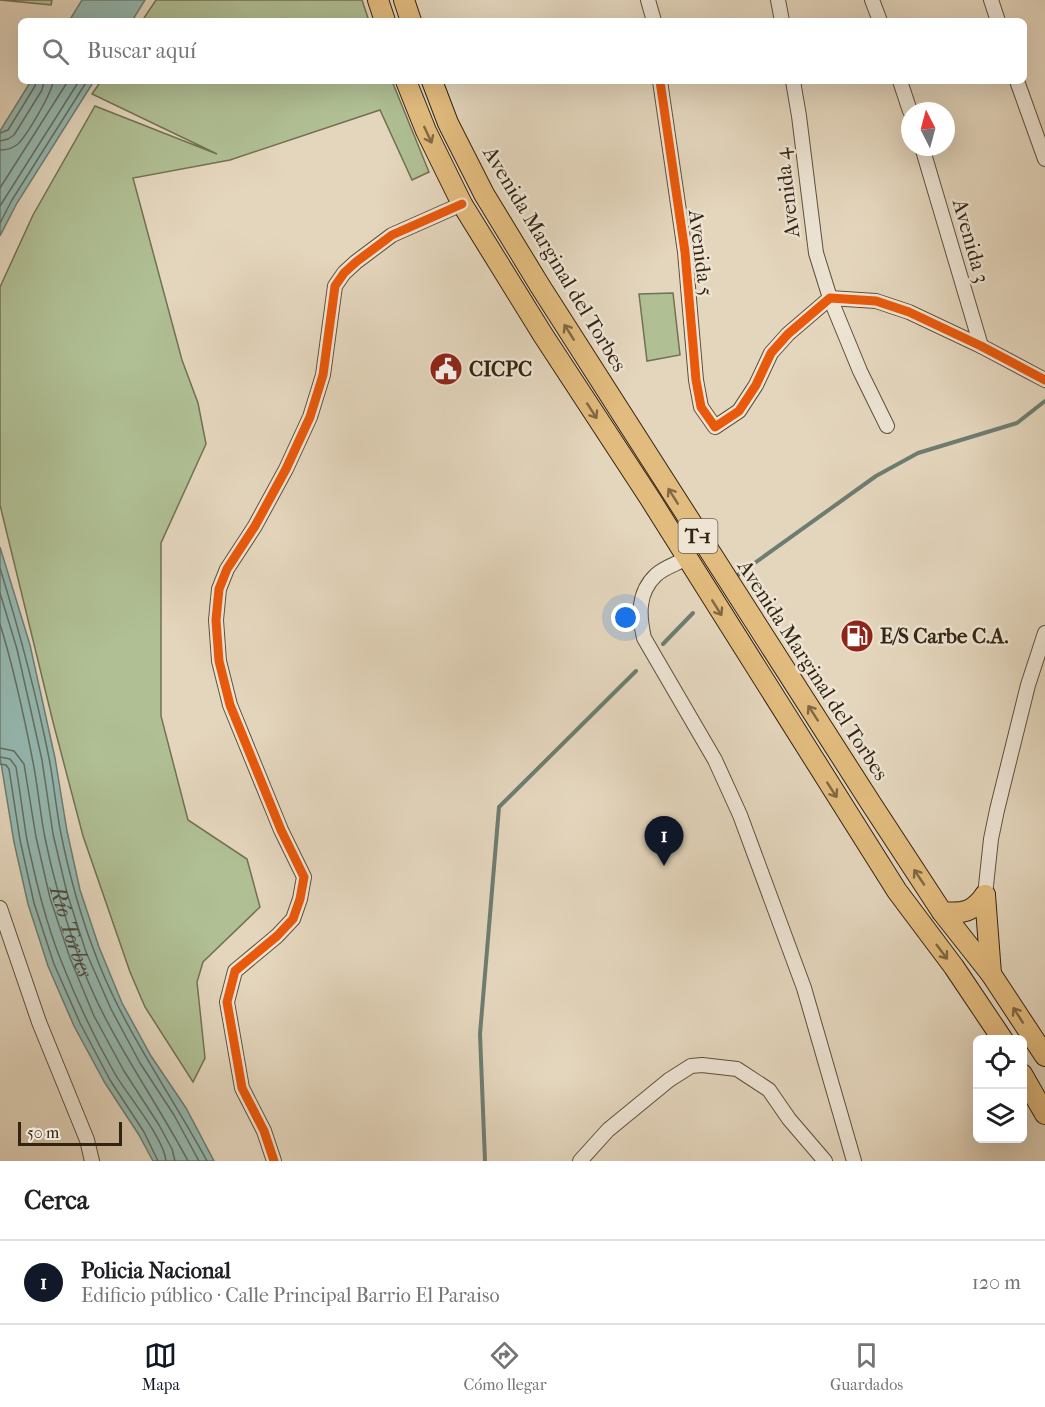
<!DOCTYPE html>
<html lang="es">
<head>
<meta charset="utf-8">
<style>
  :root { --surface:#fff; --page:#f6f6f6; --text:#202124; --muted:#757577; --line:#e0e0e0; --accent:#111827 }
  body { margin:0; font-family:"IM FELL French Canon",serif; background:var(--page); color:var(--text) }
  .controls { position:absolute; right:18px; bottom:18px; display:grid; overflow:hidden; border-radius:9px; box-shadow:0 6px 24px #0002 }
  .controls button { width:54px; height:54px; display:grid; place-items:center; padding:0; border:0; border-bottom:2px solid var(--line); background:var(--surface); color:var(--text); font:30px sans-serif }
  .compass { position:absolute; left:901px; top:102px; width:54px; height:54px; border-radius:50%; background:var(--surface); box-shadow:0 6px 24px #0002; rotate:354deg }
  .scale { position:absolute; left:18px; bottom:15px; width:104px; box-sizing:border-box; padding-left:6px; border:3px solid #332412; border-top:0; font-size:16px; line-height:21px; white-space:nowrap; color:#332412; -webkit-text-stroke:4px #ede4d4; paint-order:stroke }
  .you { position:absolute; left:626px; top:618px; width:21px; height:21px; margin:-15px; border:4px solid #fff; border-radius:50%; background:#1a73e8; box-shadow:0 0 0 9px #1a73e833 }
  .badge { display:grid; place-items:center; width:39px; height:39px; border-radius:50%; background:var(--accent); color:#fff; font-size:20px; font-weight:700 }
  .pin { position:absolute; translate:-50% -50px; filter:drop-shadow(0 2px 3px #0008) }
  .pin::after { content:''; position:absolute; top:32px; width:21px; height:18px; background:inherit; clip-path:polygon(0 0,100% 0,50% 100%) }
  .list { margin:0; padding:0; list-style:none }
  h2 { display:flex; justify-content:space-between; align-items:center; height:78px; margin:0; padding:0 24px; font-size:26px }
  h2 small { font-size:20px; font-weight:400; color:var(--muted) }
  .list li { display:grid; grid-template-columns:39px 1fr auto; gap:18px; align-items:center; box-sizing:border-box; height:84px; padding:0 24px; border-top:2px solid var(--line) }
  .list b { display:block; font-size:22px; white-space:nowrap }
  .list p { margin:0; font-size:20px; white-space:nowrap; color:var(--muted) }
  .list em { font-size:20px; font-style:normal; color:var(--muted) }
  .icon { flex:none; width:33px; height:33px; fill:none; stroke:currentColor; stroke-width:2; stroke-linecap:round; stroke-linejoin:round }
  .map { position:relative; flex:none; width:1045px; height:1161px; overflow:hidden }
  .search { position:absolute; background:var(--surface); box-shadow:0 6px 24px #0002; left:18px; right:18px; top:18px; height:66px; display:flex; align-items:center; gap:15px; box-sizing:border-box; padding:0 21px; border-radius:9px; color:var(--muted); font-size:22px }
  .sheet { height:162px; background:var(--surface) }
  nav { display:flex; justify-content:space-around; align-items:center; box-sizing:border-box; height:84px; border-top:2px solid var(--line); background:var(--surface); font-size:16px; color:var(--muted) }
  nav a { display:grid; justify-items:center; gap:3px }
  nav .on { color:var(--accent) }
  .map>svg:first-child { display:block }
</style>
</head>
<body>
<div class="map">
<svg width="1045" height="1161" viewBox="0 0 1045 1161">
  <rect width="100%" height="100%" fill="#e4d6bd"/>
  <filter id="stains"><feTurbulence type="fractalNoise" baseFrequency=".00333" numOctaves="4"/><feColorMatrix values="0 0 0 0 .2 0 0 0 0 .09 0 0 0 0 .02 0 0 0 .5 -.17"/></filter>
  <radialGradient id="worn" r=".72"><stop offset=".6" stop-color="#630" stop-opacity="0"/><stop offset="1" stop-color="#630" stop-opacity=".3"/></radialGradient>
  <g fill="#b0bf94" stroke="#727253" stroke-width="1.5">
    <path d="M0,0h52l-1,5z"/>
    <path d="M156,0h206l7,21h-227z"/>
    <path d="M101,81h291l37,91 -17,8 -32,-70 -150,50 -97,18 49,182 16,43 8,41 -45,99v173l27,104 59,39 13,48 -57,55 -6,20 8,76 -12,24 -48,-75 -15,-35 -47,-136 -30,-114 -53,-217v-218l33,-72 62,-109 122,48 -125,-60z"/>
    <path d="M673,293l7,62 -33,6 -8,-67z"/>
  </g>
  <g fill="#95b9b2" stroke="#6e7d72" stroke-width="1.5">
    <path d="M82,0h63l-13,21h-63z"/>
    <path d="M31,81h63l-77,122 -17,33v-105z"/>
    <path d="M0,547l30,98 25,113 12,73 13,59 19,57 23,56 29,53 35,52 28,53h-61l-14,-26 -34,-52 -31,-57 -26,-60 -20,-62 -14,-62 -14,-85z"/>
  </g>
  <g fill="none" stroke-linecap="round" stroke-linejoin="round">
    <g stroke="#646e62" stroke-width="1.5">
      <path d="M0,133l8,-3 27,-44 1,-5"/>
      <path d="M0,141l8,-2 6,-4 28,-45 2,-9"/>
      <path d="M0,150c7,0 13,-2 18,-6 9,-9 34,-51 35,-63"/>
      <path d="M0,188l68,-107"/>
      <path d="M0,206l79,-125"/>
      <path d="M0,223l12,-23 75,-119"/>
      <path d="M0,568c19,62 36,125 49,190 5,25 7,51 12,76 8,39 18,77 32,114 27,77 76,142 114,213"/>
      <path d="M0,593l17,56 25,111 11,74 14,59 19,59 25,57 29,54 34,52 25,46"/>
      <path id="s1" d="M0,624c14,45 24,92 33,138 5,25 7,51 12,76 8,39 19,77 32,114 25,76 74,139 111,209"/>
      <path d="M0,748l14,3 10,13 12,73 14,61 20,60 24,58 30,55 35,54 13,24 3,12"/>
      <path d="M0,757l10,2 6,8c4,24 7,49 11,73 9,41 19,84 35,123 15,38 33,76 53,111 13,22 49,64 51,87"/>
      <path d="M0,764l6,1 3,4 11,71 14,63 20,61 26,59 30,57 34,52 14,29"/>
    </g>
    <g stroke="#6e7d72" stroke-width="4">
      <path d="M738,575l138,-99 42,-23 99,-30 28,-22"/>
      <path d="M663,644l30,-31"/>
      <path d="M485,1161l-5,-127 19,-227 137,-136"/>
    </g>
    <g stroke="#5f503d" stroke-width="16">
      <g id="minor">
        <path d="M648,0l6,21"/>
        <path d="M778,0l4,21"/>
        <path d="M872,0l8,21"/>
        <path d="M991,0l7,21"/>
        <path d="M660,81l25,171 11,128 5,27 14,20 24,-16 17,-26 15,-32 17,-19 42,-36 46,3 33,11 72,34 64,34"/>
        <path d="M793,81l6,35 17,137 14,45 30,73 27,55"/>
        <path d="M900,81l10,30"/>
        <path d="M1017,81l28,78"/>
        <path d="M922,147l59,199"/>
        <path d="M685,559c-9,5 -22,9 -29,16 -19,18 -17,41 -12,63l71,122 25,55 64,173 50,173"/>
        <path d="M985,895l6,-56 6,-29 31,-125 17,-52"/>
        <path d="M0,908l39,114 48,118 5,21"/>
        <path d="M274,1161l-10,-30 -22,-43 -15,-86 8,-31 42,-35 16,-17 7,-20 4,-22 -23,-47 -51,-125 -11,-44 -3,-41 3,-31 8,-20 28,-43 31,-57 24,-52 13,-42 12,-89 9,-13 12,-11 36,-27 70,-31"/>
        <path d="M580,1161l28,-31 61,-50 22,-14 11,-1 35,4 32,21 20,29 36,42"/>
      </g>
    </g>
    <g stroke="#332412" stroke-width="22">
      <g id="highway">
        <path d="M378,0l7,21"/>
        <path d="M404,0l7,21"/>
        <path d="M406,81l20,50 36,73 81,131 106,162 248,394 57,76 49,73"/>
        <path d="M432,81l16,42 36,71 56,92 332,519 70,107 49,62 54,82"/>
        <path d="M985,895l6,79"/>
        <path d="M942,912c21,2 31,0 43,-17"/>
        <path d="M1022,1074l23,40"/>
      </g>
    </g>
    <use href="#minor" stroke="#ede4d4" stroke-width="14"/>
    <use href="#highway" stroke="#e2bb7e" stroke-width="20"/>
    <g stroke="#ede4d4" stroke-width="13">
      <g id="cycleway">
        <path d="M660,81l25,171 11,128 5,27 14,20 24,-16 17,-26 15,-32 17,-19 42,-36 46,3 33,11 72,34 64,34"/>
        <path d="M274,1161l-10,-30 -22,-43 -15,-86 8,-31 42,-35 16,-17 7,-20 4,-22 -23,-47 -51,-125 -11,-44 -3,-41 3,-31 8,-20 28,-43 31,-57 24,-52 13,-42 12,-89 9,-13 12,-11 36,-27 70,-31"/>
      </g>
    </g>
    <use href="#cycleway" stroke="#e8590c" stroke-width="9"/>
  </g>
  <defs><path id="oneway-shaft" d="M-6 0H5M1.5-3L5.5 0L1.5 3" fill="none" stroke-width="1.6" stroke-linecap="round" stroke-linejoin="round" transform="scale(1.5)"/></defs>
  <g stroke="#826843">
    <use href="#oneway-shaft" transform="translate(428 135) rotate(65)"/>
    <use href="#oneway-shaft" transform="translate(569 332) rotate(-122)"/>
    <use href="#oneway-shaft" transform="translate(592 411) rotate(57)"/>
    <use href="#oneway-shaft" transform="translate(673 496) rotate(-122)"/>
    <use href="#oneway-shaft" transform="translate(717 608) rotate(58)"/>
    <use href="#oneway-shaft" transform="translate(813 713) rotate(-123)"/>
    <use href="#oneway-shaft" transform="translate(832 790) rotate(57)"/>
    <use href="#oneway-shaft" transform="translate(919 877) rotate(-124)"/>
    <use href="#oneway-shaft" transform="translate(942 952) rotate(53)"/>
    <use href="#oneway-shaft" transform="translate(1018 1015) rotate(-123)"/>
  </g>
  <defs>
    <g id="civic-disc" transform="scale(1.725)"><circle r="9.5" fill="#8f2418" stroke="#ede4d4"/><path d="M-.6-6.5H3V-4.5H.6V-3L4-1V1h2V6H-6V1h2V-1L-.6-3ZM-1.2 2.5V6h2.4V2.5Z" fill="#fff"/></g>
    <g id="fuel-disc" transform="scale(1.725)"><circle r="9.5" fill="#8f2418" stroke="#ede4d4"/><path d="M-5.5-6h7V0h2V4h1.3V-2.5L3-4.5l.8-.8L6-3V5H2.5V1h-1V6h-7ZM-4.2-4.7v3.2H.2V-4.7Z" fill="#fff"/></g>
  </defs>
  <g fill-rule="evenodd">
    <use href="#civic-disc" x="446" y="369"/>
    <use href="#fuel-disc" x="857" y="636"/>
  </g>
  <g text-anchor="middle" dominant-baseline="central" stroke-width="5" stroke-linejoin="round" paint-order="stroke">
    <rect fill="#ede4d4" stroke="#6b5e4c" stroke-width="1.5" x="678.5" y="519" width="39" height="34" rx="4.5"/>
    <g font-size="20" font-weight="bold" fill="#332412">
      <text x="698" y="536">T-1</text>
    </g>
    <g font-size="21" fill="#332412" stroke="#ede4d4">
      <text transform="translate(787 193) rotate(-97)">Avenida 4</text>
      <text transform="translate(971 241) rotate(74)">Avenida 3</text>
      <text transform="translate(701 253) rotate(83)">Avenida 5</text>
      <text transform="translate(555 259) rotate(59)">Avenida Marginal del Torbes</text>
      <text transform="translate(813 670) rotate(57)">Avenida Marginal del Torbes</text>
    </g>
    <g font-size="21" font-weight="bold" fill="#332412" stroke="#ede4d4" text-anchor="start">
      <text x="469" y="369">CICPC</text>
      <text x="880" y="636">E/S Carbe C.A.</text>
    </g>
    <g font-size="22" font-style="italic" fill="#4c493a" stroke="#ede4d4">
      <text stroke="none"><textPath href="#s1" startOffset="316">Río Torbes</textPath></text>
    </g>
  </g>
  <rect width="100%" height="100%" filter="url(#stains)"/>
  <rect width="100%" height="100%" fill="url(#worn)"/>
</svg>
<div class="controls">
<button><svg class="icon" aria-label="locate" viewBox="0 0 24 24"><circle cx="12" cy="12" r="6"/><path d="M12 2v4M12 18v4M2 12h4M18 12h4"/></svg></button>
<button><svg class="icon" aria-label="layers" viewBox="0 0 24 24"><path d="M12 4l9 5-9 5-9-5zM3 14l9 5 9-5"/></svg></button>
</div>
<svg class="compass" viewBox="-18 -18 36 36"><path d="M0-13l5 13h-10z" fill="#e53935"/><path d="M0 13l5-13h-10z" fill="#757577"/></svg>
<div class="scale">50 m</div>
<div class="you"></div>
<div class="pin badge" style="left:664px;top:866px">1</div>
<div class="search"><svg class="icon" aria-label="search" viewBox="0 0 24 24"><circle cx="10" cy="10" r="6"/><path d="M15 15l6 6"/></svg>Buscar aquí</div>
</div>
<section class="sheet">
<h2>Cerca<small></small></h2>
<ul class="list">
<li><span class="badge">1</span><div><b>Policia Nacional</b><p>Edificio público · Calle Principal Barrio El Paraiso</p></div><em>120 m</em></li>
</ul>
</section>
<nav>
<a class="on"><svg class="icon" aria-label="map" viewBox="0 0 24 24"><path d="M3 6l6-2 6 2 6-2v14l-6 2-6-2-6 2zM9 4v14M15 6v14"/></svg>Mapa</a>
<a><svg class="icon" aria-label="directions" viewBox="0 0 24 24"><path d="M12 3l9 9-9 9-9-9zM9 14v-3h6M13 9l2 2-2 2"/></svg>Cómo llegar</a>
<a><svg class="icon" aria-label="saved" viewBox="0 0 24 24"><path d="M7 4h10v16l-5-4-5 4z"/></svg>Guardados</a>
</nav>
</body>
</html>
